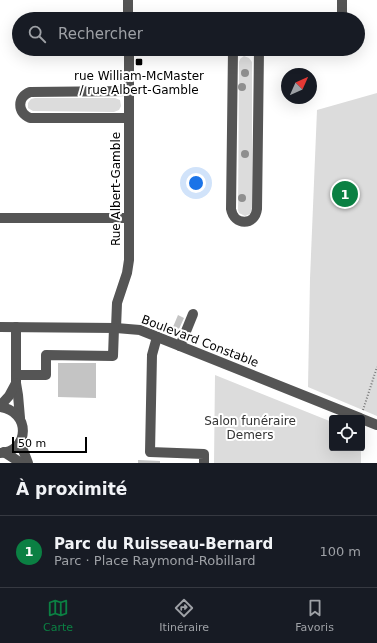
<!DOCTYPE html>
<html lang="fr">
<head>
<meta charset="utf-8">
<style>
  :root { --surface:#171b24; --page:#20242c; --text:#f1f3f6; --muted:#9ea1a6; --line:#363941; --accent:#0b8043 }
  body { margin:0; font-family:"DejaVu Sans",sans-serif; background:var(--page); color:var(--text) }
  .controls { position:absolute; right:12px; bottom:12px; display:grid; overflow:hidden; border-radius:4px; box-shadow:0 4px 16px #0002 }
  .controls button { width:36px; height:36px; display:grid; place-items:center; padding:0; border:0; border-bottom:1px solid var(--line); background:var(--surface); color:var(--text); font:20px sans-serif }
  .compass { position:absolute; left:281px; top:68px; width:36px; height:36px; border-radius:50%; background:var(--surface); box-shadow:0 4px 16px #0002; rotate:45deg }
  .scale { position:absolute; left:12px; bottom:10px; width:75px; box-sizing:border-box; padding-left:4px; border:2px solid #000; border-top:0; font-size:11px; line-height:14px; white-space:nowrap; color:#000; -webkit-text-stroke:3px #fff; paint-order:stroke }
  .you { position:absolute; left:196px; top:183px; width:14px; height:14px; margin:-10px; border:3px solid #fff; border-radius:50%; background:#1a73e8; box-shadow:0 0 0 6px #1a73e833 }
  .badge { display:grid; place-items:center; width:26px; height:26px; border-radius:50%; background:var(--accent); color:#fff; font-size:13px; font-weight:700 }
  .pin { position:absolute; translate:-50% -50%; border:2px solid #fff; box-shadow:0 1px 4px #0006 }
  .list { margin:0; padding:0; list-style:none }
  h2 { display:flex; justify-content:space-between; align-items:center; height:52px; margin:0; padding:0 16px; font-size:17px }
  h2 small { font-size:13px; font-weight:400; color:var(--muted) }
  .list li { display:grid; grid-template-columns:26px 1fr auto; gap:12px; align-items:center; box-sizing:border-box; height:72px; padding:0 16px; border-top:1px solid var(--line) }
  .list b { display:block; font-size:15px; white-space:nowrap }
  .list p { margin:0; font-size:13px; white-space:nowrap; color:var(--muted) }
  .list em { font-size:13px; font-style:normal; color:var(--muted) }
  .icon { flex:none; width:22px; height:22px; fill:none; stroke:currentColor; stroke-width:2; stroke-linecap:round; stroke-linejoin:round }
  .map { position:relative; flex:none; width:377px; height:463px; overflow:hidden }
  .search { position:absolute; background:var(--surface); box-shadow:0 4px 16px #0002; left:12px; right:12px; top:12px; height:44px; display:flex; align-items:center; gap:10px; box-sizing:border-box; padding:0 14px; border-radius:22px; color:var(--muted); font-size:15px }
  .sheet { height:124px; background:var(--surface) }
  nav { display:flex; justify-content:space-around; align-items:center; box-sizing:border-box; height:56px; border-top:1px solid var(--line); background:var(--surface); font-size:11px; color:var(--muted) }
  nav a { display:grid; justify-items:center; gap:2px }
  nav .on { color:var(--accent) }
  .map>svg:first-child { display:block }
</style>
</head>
<body>
<div class="map">
<svg width="377" height="463" viewBox="0 0 377 463">
  <rect width="100%" height="100%" fill="#fff"/>
  <g fill="#dcdcdc">
    <path d="M244,56l5,2 3,4v146l-2,6 -5,2 -6,-3 -1,-3 1,-148 1,-3z"/>
    <path d="M377,93v323l-69,-29 2,-108 7,-169z"/>
    <path d="M35,98h80l5,2 1,6 -2,4 -5,2 -81,-1 -5,-3v-5l3,-4z"/>
    <path d="M215,375l117,47v26h29v15h-147z"/>
  </g>
  <g fill="#c4c4c4">
    <path d="M178,315l6,3 -5,11 -6,-2z"/>
    <path d="M58,363h38v35l-38,-1z"/>
    <path d="M138,460l22,1v2h-22z"/>
  </g>
  <g fill="none" stroke-linecap="round" stroke-linejoin="round">
    <path stroke="#777" stroke-width="2" stroke-dasharray="1 2" stroke-linecap="butt" d="M363,410l14,-43"/>
    <g stroke="#555" stroke-width="10">
      <path d="M128,0v19"/>
      <path d="M342,0v19"/>
      <path d="M129,49h196"/>
      <path d="M233,50l-2,159c3,17 24,17 26,0l2,-159"/>
      <path d="M129,118h-99c-13,-6 -13,-21 0,-26l99,-1"/>
      <path d="M0,218h129"/>
      <path d="M0,327l116,1 24,2 220,88"/>
      <path d="M16,327v56l2,12 2,23"/>
      <path d="M116,328l1,-25 10,-30 2,-13v-211"/>
      <path d="M157,337l-5,18 -2,97 54,2v9"/>
      <path d="M180,346l13,-32"/>
      <path d="M16,375h30v-20l67,1 1,-28"/>
      <path d="M0,406l9,-10 7,-13"/>
      <path d="M0,407c31,4 30,45 0,46"/>
      <path d="M362,419l15,6"/>
      <path d="M20,442l8,21"/>
      <path d="M4,452l17,11"/>
    </g>
  </g>
  <g fill="#8f8f8f">
    <circle cx="245" cy="73" r="4"/>
    <circle cx="242" cy="87" r="4"/>
    <circle cx="245" cy="154" r="4"/>
    <circle cx="242" cy="198" r="4"/>
  </g>
  <rect fill="#000" stroke="#fff" stroke-width="1.5" x="135" y="58" width="8" height="8" rx="2"/>
  <g text-anchor="middle" dominant-baseline="central" stroke-width="4" stroke-linejoin="round" paint-order="stroke">
    <g font-size="12" fill="#000" stroke="#fff">
      <text x="139" y="76">rue William-McMaster<tspan x="139" dy="14">/ rue Albert-Gamble</tspan></text>
    </g>
    <g font-size="12" fill="#000" stroke="#fff">
      <text transform="translate(116 189) rotate(-90)">Rue Albert-Gamble</text>
      <text transform="translate(200 341) rotate(21)">Boulevard Constable</text>
    </g>
    <g font-size="12" fill="#333" stroke="#fff">
      <text x="250" y="421">Salon funéraire<tspan x="250" dy="14">Demers</tspan></text>
    </g>
  </g>
</svg>
<div class="controls">
<button><svg class="icon" aria-label="locate" viewBox="0 0 24 24"><circle cx="12" cy="12" r="6"/><path d="M12 2v4M12 18v4M2 12h4M18 12h4"/></svg></button>
</div>
<svg class="compass" viewBox="-18 -18 36 36"><path d="M0-13l5 13h-10z" fill="#e53935"/><path d="M0 13l5-13h-10z" fill="#9ea1a6"/></svg>
<div class="scale">50 m</div>
<div class="you"></div>
<div class="pin badge" style="left:345px;top:194px">1</div>
<div class="search"><svg class="icon" aria-label="search" viewBox="0 0 24 24"><circle cx="10" cy="10" r="6"/><path d="M15 15l6 6"/></svg>Rechercher</div>
</div>
<section class="sheet">
<h2>À proximité<small></small></h2>
<ul class="list">
<li><span class="badge">1</span><div><b>Parc du Ruisseau-Bernard</b><p>Parc · Place Raymond-Robillard</p></div><em>100 m</em></li>
</ul>
</section>
<nav>
<a class="on"><svg class="icon" aria-label="map" viewBox="0 0 24 24"><path d="M3 6l6-2 6 2 6-2v14l-6 2-6-2-6 2zM9 4v14M15 6v14"/></svg>Carte</a>
<a><svg class="icon" aria-label="directions" viewBox="0 0 24 24"><path d="M12 3l9 9-9 9-9-9zM9 14v-3h6M13 9l2 2-2 2"/></svg>Itinéraire</a>
<a><svg class="icon" aria-label="saved" viewBox="0 0 24 24"><path d="M7 4h10v16l-5-4-5 4z"/></svg>Favoris</a>
</nav>
</body>
</html>
